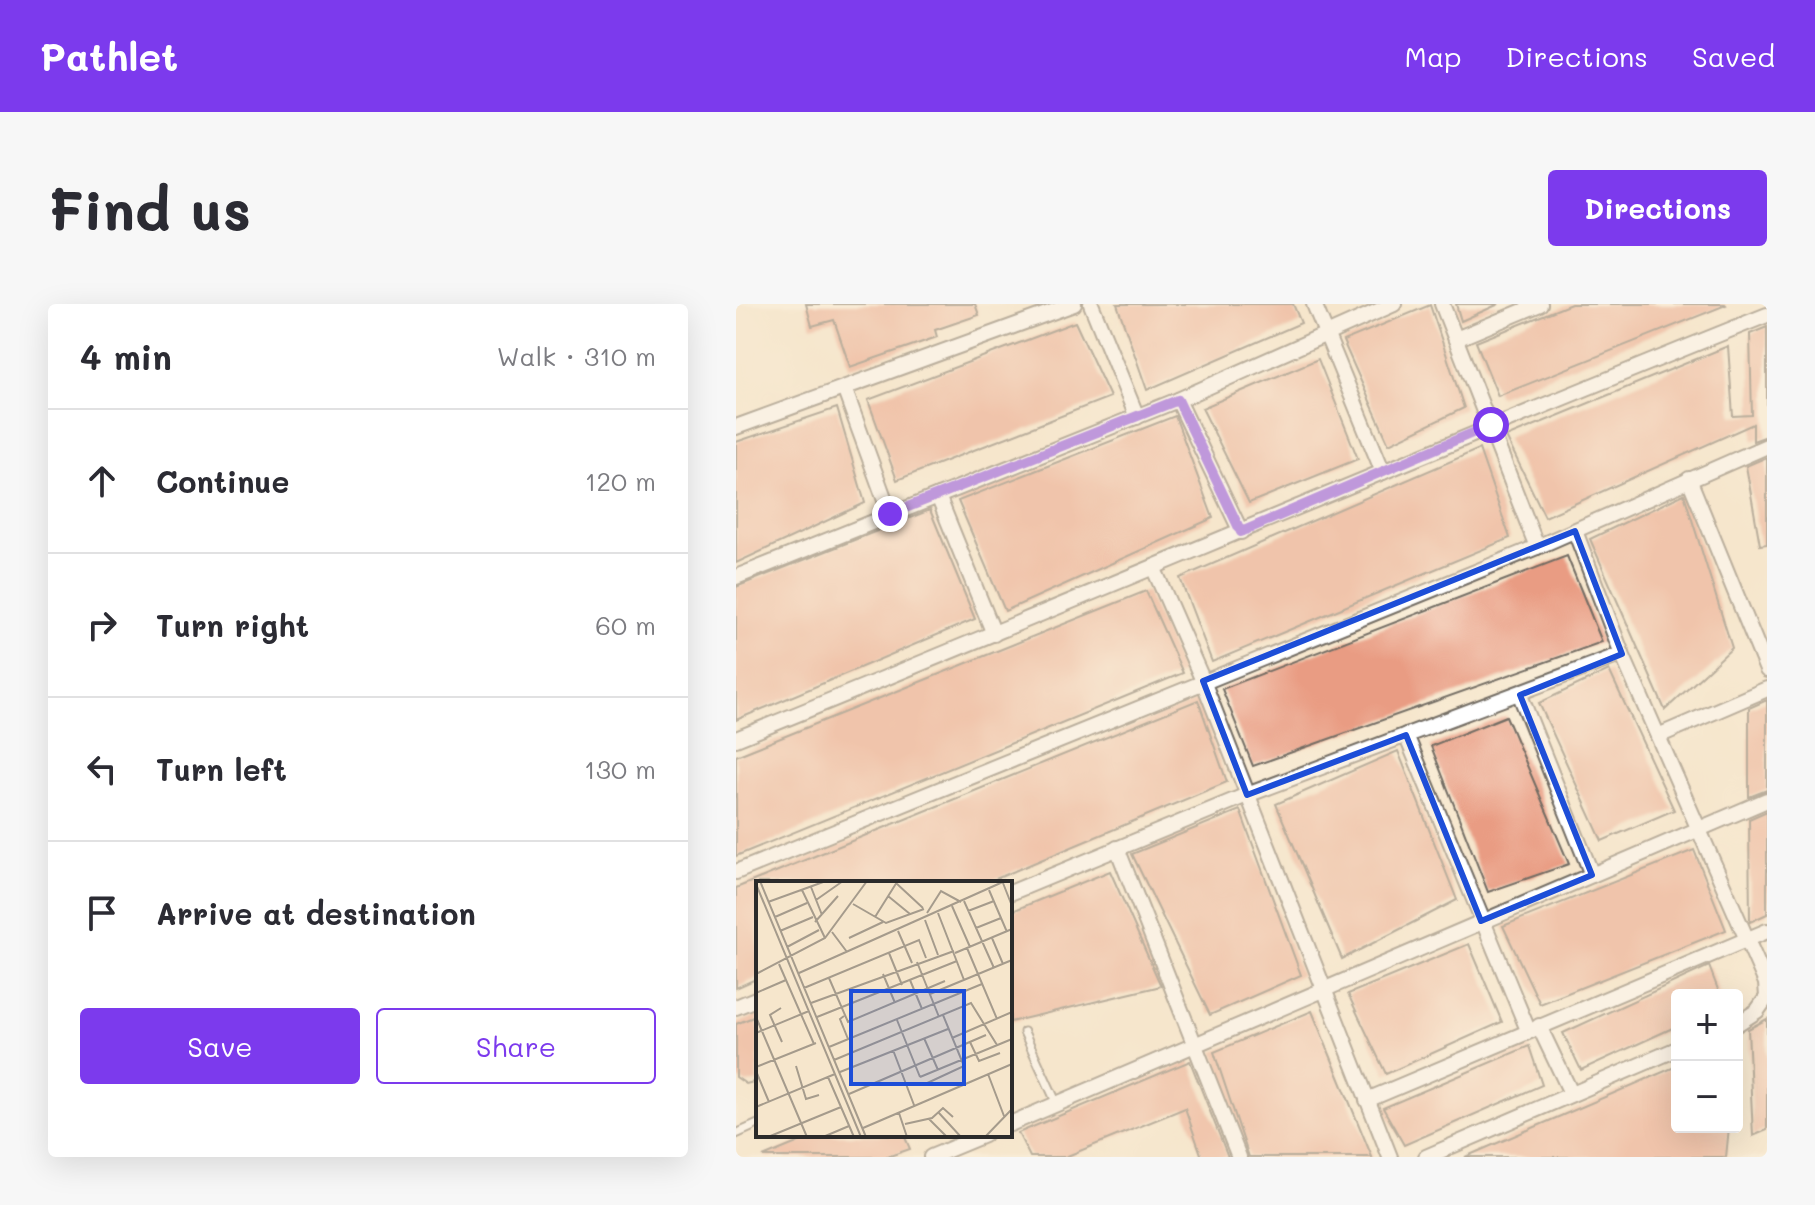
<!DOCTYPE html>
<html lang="en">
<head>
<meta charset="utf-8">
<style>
  :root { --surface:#fff; --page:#f7f7f7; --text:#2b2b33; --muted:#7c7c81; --line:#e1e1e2; --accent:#7c3aed }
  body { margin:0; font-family:Mali,sans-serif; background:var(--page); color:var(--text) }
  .controls { position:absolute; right:24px; bottom:24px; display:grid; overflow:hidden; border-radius:8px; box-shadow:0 8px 32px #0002 }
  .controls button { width:72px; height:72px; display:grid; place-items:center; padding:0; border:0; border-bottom:2px solid var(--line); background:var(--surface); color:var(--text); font:40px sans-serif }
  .stop { position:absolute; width:24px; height:24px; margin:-18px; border:6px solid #7c3aed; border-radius:50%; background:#fff }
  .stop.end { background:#7c3aed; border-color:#fff; box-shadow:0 2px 8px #0008 }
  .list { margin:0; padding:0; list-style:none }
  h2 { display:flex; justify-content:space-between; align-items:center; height:104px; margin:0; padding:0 32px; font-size:34px }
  h2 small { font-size:26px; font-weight:400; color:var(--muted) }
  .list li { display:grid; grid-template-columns:52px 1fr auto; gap:24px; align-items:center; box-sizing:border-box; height:144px; padding:0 32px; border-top:2px solid var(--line) }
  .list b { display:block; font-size:30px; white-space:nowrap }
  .list em { font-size:26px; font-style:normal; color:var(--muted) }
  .actions { display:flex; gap:16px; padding:24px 32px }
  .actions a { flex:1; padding:18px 0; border:2px solid var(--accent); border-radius:8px; text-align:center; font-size:28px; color:var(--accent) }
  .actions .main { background:var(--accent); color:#fff }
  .icon { flex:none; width:44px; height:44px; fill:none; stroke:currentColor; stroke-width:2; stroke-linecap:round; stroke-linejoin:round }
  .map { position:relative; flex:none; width:1031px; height:853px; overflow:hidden; border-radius:8px }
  header { display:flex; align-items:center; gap:48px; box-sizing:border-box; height:112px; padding:0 40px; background:var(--accent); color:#fff }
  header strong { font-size:38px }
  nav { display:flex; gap:44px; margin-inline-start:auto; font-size:28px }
  .intro { display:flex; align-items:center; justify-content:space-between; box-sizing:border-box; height:192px; padding:0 48px }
  h1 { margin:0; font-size:56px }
  .button { padding:20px 36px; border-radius:8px; background:var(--accent); color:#fff; font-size:28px; font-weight:700 }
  main { display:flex; gap:48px; padding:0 48px }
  aside { flex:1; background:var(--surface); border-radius:8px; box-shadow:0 8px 32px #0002 }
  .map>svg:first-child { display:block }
</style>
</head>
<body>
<header>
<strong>Pathlet</strong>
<nav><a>Map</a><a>Directions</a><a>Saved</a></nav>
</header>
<div class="intro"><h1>Find us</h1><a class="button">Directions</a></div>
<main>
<aside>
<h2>4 min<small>Walk · 310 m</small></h2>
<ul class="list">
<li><svg class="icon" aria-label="ahead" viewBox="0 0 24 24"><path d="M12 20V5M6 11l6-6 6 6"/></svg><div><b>Continue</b></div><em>120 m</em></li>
<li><svg class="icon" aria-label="right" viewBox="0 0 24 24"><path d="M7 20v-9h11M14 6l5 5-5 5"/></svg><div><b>Turn right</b></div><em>60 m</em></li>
<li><svg class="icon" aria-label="left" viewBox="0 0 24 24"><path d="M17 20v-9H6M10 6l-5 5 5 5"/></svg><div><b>Turn left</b></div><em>130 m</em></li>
<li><svg class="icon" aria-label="arrive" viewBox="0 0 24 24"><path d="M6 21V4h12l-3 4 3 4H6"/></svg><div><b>Arrive at destination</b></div></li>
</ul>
<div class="actions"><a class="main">Save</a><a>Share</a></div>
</aside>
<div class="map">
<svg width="1031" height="853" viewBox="0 0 1031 853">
  <rect width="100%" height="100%" fill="#fcf5e5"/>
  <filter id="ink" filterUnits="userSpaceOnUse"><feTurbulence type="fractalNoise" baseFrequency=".0125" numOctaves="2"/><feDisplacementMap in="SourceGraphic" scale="16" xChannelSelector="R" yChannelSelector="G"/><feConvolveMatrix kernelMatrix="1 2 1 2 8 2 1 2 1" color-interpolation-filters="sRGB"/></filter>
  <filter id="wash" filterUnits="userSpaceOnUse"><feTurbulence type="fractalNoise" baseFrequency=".006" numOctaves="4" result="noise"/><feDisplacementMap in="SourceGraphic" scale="32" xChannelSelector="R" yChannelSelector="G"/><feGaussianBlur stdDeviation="1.8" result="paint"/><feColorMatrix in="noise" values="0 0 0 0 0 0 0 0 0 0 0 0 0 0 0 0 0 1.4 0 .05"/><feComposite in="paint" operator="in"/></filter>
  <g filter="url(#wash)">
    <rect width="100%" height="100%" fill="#f6e6cc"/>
    <g id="blocks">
      <g fill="#e99c83">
        <path d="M70,0h169l4,11 -44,15 2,7 -87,30 -16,-47 -22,6z"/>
        <path d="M381,0h176l8,19 -154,67z"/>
        <path d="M720,0h43l-38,17z"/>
        <path d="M835,0h154l1,1 -228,91 -22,-54z"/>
        <path d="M694,1l34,103 -75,36 -46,-103z"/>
        <path d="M339,18l35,75 -213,83 -29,-80z"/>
        <path d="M1031,23v109l-14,5v-17l-208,93 -39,-80 222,-91 5,70 19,-1 -2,-81z"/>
        <path d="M582,55l40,100 -109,44 -47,-95z"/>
        <path d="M101,104l28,95 -129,60v-121z"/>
        <path d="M439,112l38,102 -208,93 -47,-110z"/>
        <path d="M743,145l31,89 -298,124 -32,-84z"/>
        <path d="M1031,153v87l-7,1 -14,-79z"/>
        <path d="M948,190l48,154 -67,62 -75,-171z"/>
        <path d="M194,206l45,109 -239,101v-133z"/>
        <path d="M831,252l35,86 -349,124 -31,-77z"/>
        <path d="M410,287l37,82 -447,183v-100z"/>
        <path d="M873,366l65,140 -72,31 -63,-138z"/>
        <path d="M462,396l29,82 -241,101h-228v95l-22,10v-100z"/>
        <path d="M1031,396v90l-18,7v-89z"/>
        <path d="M770,412l63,148 -81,28 -57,-146z"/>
        <path d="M662,447l59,149 -115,59 -66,-155z"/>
        <path d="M504,506l61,165 -91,40 -78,-161z"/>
        <path d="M1031,507v103l-17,8 -1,-103z"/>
        <path d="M958,546l32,80 -186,74 -37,-78z"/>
        <path d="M374,567l51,115 -151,36v-110z"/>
        <path d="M733,640l33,78 -116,52 -38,-80z"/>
        <path d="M973,662l11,29h-43v31l-96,44 -18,-37z"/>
        <path d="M576,707l60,146h-123l-35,-105z"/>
        <path d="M22,711v66l-12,3 -10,-7v-53z"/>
        <path d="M1031,715v111l-14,6 -5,-107z"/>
        <path d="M793,742l13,39 -138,60 -21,-37z"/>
        <path d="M454,757l38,96h-26l-17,-49 -120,49h-35l-12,-24z"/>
        <path d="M941,762v61h52l-3,30h-261z"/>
        <path d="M80,831h88l6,14 -23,8h-124z"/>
      </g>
    </g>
  </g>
  <g filter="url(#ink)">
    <use href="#blocks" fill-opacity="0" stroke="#726c63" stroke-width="2"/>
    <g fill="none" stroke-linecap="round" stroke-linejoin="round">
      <g stroke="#726c63" stroke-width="11">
        <g id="service">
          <path d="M288,728l33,72"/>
          <path d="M0,830l22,-10"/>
        </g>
      </g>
      <g stroke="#726c63" stroke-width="18">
        <g id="minor">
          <path d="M355,0l46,113"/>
          <path d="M578,0l69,168"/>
          <path d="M706,0l95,243"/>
          <path d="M720,35l84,-35"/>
          <path d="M108,84l46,126"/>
          <path d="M442,96l63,132"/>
          <path d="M0,123l338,-123"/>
          <path d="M953,175l78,191"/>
          <path d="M202,192l56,138"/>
          <path d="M839,227l47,123 144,329 1,14 -10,14 -20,13"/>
          <path d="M418,265l49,112 187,476"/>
          <path d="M0,273l442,-177 216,-96"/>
          <path d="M784,391l72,180"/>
          <path d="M670,431l122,295"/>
          <path d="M922,432l109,-47"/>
          <path d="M0,435c345,-140 686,-286 1031,-424"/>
          <path d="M381,544l122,309"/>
          <path d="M0,568l801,-325 230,-101"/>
          <path d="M274,589l237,-98 375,-141"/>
          <path d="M0,703l22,-9"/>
          <path d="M803,722l32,67"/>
          <path d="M631,796l400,-169"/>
          <path d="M274,820l757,-324"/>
          <path d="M195,853l53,-22"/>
          <path d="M690,853l251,-108"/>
        </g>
      </g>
      <use href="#service" stroke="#fff" stroke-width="7"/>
      <use href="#minor" stroke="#fff" stroke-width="14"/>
    </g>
  </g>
  <g fill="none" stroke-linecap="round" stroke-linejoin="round" filter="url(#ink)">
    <path stroke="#7c3aed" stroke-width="10" d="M154,210l288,-114 63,132 250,-107"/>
  </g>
  <path d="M0 0H1031V853H0ZM839,227l47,123 -102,41 72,180 -111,46 -75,-186 -159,60 -44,-114z" fill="#f6e6cc" fill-opacity=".55" fill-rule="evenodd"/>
  <path fill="none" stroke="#1d4ed8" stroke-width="6" stroke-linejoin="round" d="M839,227l47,123 -102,41 72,180 -111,46 -75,-186 -159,60 -44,-114z"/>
  <g transform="translate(20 577)">
    <rect width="256" height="256" fill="#f6e6cc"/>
    <path fill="none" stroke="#a59b8c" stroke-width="2" d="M4,0l106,256M140,2l27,25M247,2l9,23M0,3l105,253M55,6l11,28M46,9l23,48M233,9l18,42M132,15l22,18M60,19l27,-19M208,20l30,67M12,21l58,-21M97,23l33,19 38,-14M196,25l18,41M212,30l26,-10M171,32l14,-22 20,11M182,32l26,67M19,36l32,-14M119,36l22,-35M169,39l13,35M59,41l23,-26M220,47l25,-10M24,50l33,-14M142,50l14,32M76,51l15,20M93,57l34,-16M236,57l11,26M31,66l32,-17M211,67l30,71M133,72l13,32M199,72l57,-24M161,81l22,55M23,83l35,80M43,92l206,-92M0,93l69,-36 42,-57M127,93l12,29M73,97l19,44 97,-41M154,99l12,29M48,107l115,-48 7,18M0,112l30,-13M174,113l82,-34M55,122l143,-52M25,127l-11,7 12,27M88,135l-4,3 8,20M0,136l51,120M61,136l140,-56M141,139l23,57M0,152l53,-22M168,157l14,32M196,157l60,-26M214,161l9,19 21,-8M73,166l153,-63M137,169l21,55M78,179l137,-57 26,42M40,185l10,33 13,-4M0,186l60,-24M0,190l13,31M84,191l108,-43M232,193l16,42M72,196l26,60M164,196l92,-38M167,204l41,-19 -21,-51M93,213l137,-59M0,226l79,-33M143,232l8,24M183,232l22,24M173,238l18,18M149,243l27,-6 11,-10 10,9M107,247l149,-64M12,256l73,-30M67,256l26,-11M229,256l27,-28"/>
    <path fill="#1d4ed8" fill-opacity="0.15" stroke="#1d4ed8" stroke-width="4" d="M95,110h113v93h-113z"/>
    <rect width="256" height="256" fill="none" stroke="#2b2b2b" stroke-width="4"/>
  </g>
</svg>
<div class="controls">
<button>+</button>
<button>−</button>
</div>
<div class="stop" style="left:755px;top:121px"></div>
<div class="stop end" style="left:154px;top:210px"></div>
</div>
</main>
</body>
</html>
